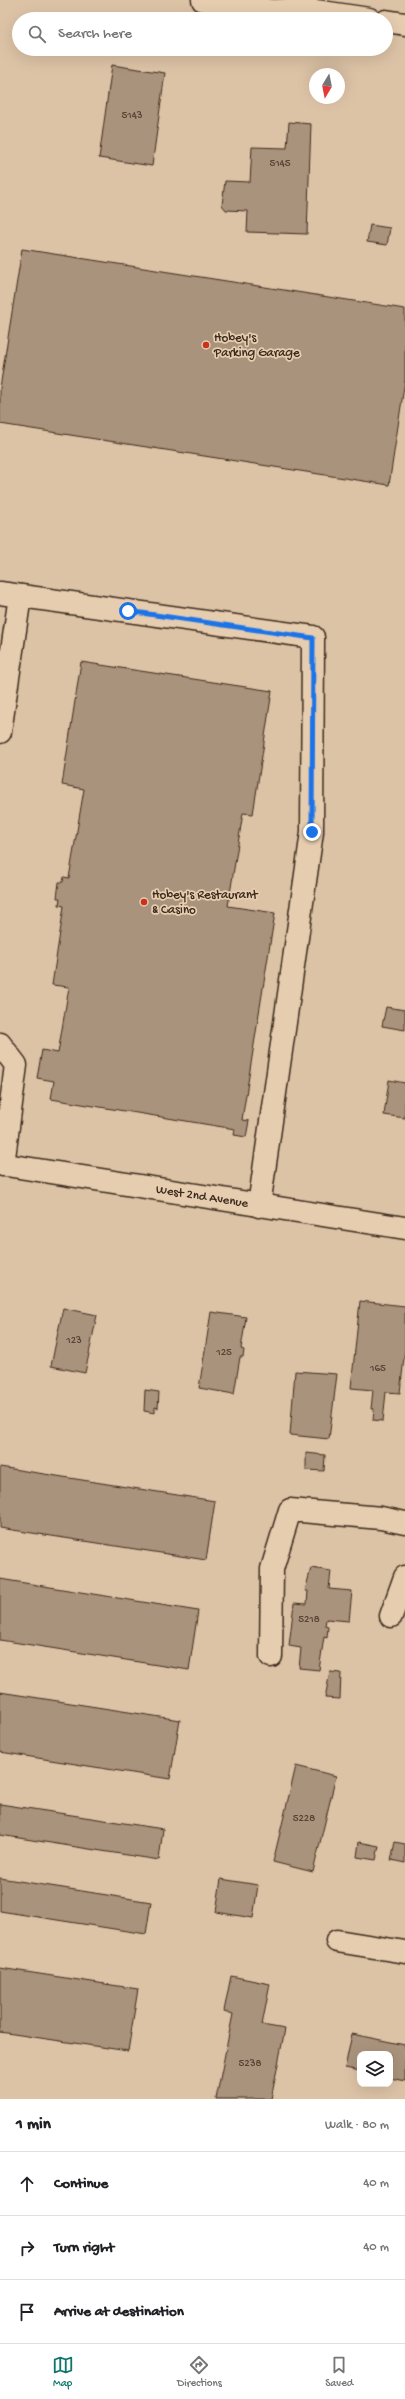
<!DOCTYPE html>
<html lang="en">
<head>
<meta charset="utf-8">
<style>
  :root { --surface:#fff; --page:#f2f2f2; --text:#202124; --muted:#757577; --line:#e0e0e0; --accent:#0f766e }
  body { margin:0; font-family:"Gochi Hand",sans-serif; background:var(--page); color:var(--text) }
  .controls { position:absolute; right:12px; bottom:12px; display:grid; overflow:hidden; border-radius:8px; box-shadow:0 4px 16px #0002 }
  .controls button { width:36px; height:36px; display:grid; place-items:center; padding:0; border:0; border-bottom:1px solid var(--line); background:var(--surface); color:var(--text); font:20px sans-serif }
  .compass { position:absolute; left:309px; top:68px; width:36px; height:36px; border-radius:50%; background:var(--surface); box-shadow:0 4px 16px #0002; rotate:190deg }
  .stop { position:absolute; width:12px; height:12px; margin:-9px; border:3px solid #1a73e8; border-radius:50%; background:#fff }
  .stop.end { background:#1a73e8; border-color:#fff; box-shadow:0 1px 4px #0008 }
  .list { margin:0; padding:0; list-style:none }
  h2 { display:flex; justify-content:space-between; align-items:center; height:52px; margin:0; padding:0 16px; font-size:17px }
  h2 small { font-size:13px; font-weight:400; color:var(--muted) }
  .list li { display:grid; grid-template-columns:26px 1fr auto; gap:12px; align-items:center; box-sizing:border-box; height:64px; padding:0 16px; border-top:1px solid var(--line) }
  .list b { display:block; font-size:15px; white-space:nowrap }
  .list em { font-size:13px; font-style:normal; color:var(--muted) }
  .icon { flex:none; width:22px; height:22px; fill:none; stroke:currentColor; stroke-width:2; stroke-linecap:round; stroke-linejoin:round }
  .map { position:relative; flex:none; width:405px; height:2099px; overflow:hidden }
  .search { position:absolute; background:var(--surface); box-shadow:0 4px 16px #0002; left:12px; right:12px; top:12px; height:44px; display:flex; align-items:center; gap:10px; box-sizing:border-box; padding:0 14px; border-radius:22px; color:var(--muted); font-size:15px }
  .sheet { height:244px; background:var(--surface) }
  nav { display:flex; justify-content:space-around; align-items:center; box-sizing:border-box; height:56px; border-top:1px solid var(--line); background:var(--surface); font-size:11px; color:var(--muted) }
  nav a { display:grid; justify-items:center; gap:2px }
  nav .on { color:var(--accent) }
  .map>svg:first-child { display:block }
</style>
</head>
<body>
<div class="map">
<svg width="405" height="2099" viewBox="0 0 405 2099">
  <rect width="100%" height="100%" fill="#ddc3a6"/>
  <filter id="ink" filterUnits="userSpaceOnUse"><feTurbulence type="fractalNoise" baseFrequency=".025" numOctaves="2"/><feDisplacementMap in="SourceGraphic" scale="8" xChannelSelector="R" yChannelSelector="G"/><feConvolveMatrix kernelMatrix="1 2 1 2 8 2 1 2 1" color-interpolation-filters="sRGB"/></filter>
  <g filter="url(#ink)">
    <g fill="#aa937c" stroke="#3b2a1e">
      <path d="M112,65l53,8 -13,93 -53,-8z"/>
      <path d="M289,122l22,2 -4,110 -60,-2 1,-21 -22,-1 -4,-5 3,-24 25,1 2,-35 35,1z"/>
      <path d="M370,225l20,3 -3,17 -20,-3z"/>
      <path d="M22,249l383,60v71l-16,105 -389,-61v-36z"/>
      <path d="M81,662l191,29 -19,123 -10,-1 -15,93 47,7 -33,207 7,1 -3,16 -12,-2 1,-6 -184,-30 3,-18 -17,-3 5,-28 16,3 11,-66 -17,-2 12,-79 -5,-1 1,-7h-3l2,-16h4l1,-5 5,1 15,-89 -22,-4z"/>
      <path d="M386,1007l19,3v20l-23,-4z"/>
      <path d="M389,1080l16,3v35l-21,-3z"/>
      <path d="M360,1301l45,5v43l-5,44 -14,-1 -3,29 -10,-1 1,-11h-3l2,-19 -22,-2z"/>
      <path d="M63,1308l34,7 -12,58 -34,-7z"/>
      <path d="M211,1312l35,5 -5,32 3,1 -1,7h-3l-6,37 -35,-6z"/>
      <path d="M295,1371l42,3 -8,65 -39,-4z"/>
      <path d="M145,1390l14,2 -1,16 -3,-1v6l-11,-2z"/>
      <path d="M306,1453l19,2 -1,16 -18,-1z"/>
      <path d="M0,1467l215,34 -9,59 -206,-32z"/>
      <path d="M311,1568l20,3 -2,18 23,2 -3,30 -23,-2 -1,7 3,1 -1,11 -3,-1 -5,33 -20,-2 2,-20 -12,-2 5,-43 13,1 1,-13h-3z"/>
      <path d="M0,1579l198,32 -9,59 -189,-30z"/>
      <path d="M330,1672l11,1 -1,26 -15,-1z"/>
      <path d="M0,1692l180,28 -10,59 -170,-27z"/>
      <path d="M296,1766l40,10 -23,96 -40,-10z"/>
      <path d="M0,1804l163,25 -4,31 -159,-25z"/>
      <path d="M359,1842l20,4 -3,14 -19,-3z"/>
      <path d="M395,1842l10,2v19l-14,-3z"/>
      <path d="M0,1878l151,24 -5,32 -146,-23z"/>
      <path d="M221,1879l37,6 -5,33 -37,-6z"/>
      <path d="M0,1968l138,21 -10,62 -128,-19z"/>
      <path d="M231,1976l39,8 -8,41 23,4 -14,70h-55l17,-85 -9,-3z"/>
      <path d="M352,2034l53,11v36l-15,-3v-24h-30v17l-15,-3z"/>
    </g>
    <g fill="none" stroke-linecap="round" stroke-linejoin="round">
      <g stroke="#3b2a1e" stroke-width="25">
        <g id="minor">
          <path d="M203,0l71,11 28,-2 67,10"/>
          <path d="M386,21l19,3"/>
          <path d="M0,593l313,44 -1,195 -53,374"/>
          <path d="M0,732l20,-136"/>
          <path d="M0,1044l16,21 -13,100"/>
          <path d="M0,1164l405,64"/>
          <path d="M391,1616l14,-39"/>
          <path d="M271,1656l1,-87 18,-59 91,8 24,5"/>
          <path d="M337,1941l68,11"/>
        </g>
      </g>
      <use href="#minor" stroke="#e7cdaf" stroke-width="22"/>
    </g>
  </g>
  <g fill="none" stroke-linecap="round" stroke-linejoin="round" filter="url(#ink)">
    <path stroke="#1a73e8" stroke-width="5" d="M128,611l185,27 -1,194"/>
  </g>
  <g fill="#c8321e" stroke="#e7cdaf" stroke-width="1.5">
    <circle cx="206" cy="345" r="4"/>
    <circle cx="144" cy="902" r="4"/>
  </g>
  <g text-anchor="middle" dominant-baseline="central" stroke-width="3.5" stroke-linejoin="round" paint-order="stroke">
    <g font-size="11" fill="#574436">
      <text x="132" y="116">5143</text>
      <text x="280" y="164">5145</text>
      <text x="74" y="1341">123</text>
      <text x="224" y="1353">125</text>
      <text x="378" y="1369">165</text>
      <text x="309" y="1620">5218</text>
      <text x="304" y="1819">5228</text>
      <text x="250" y="2064">5238</text>
    </g>
    <g font-size="13" fill="#3b2a1e" stroke="#e7cdaf" text-anchor="start">
      <text x="214" y="338">Hobey's<tspan x="214" dy="15">Parking Garage</tspan></text>
      <text x="152" y="895">Hobey's Restaurant<tspan x="152" dy="15">&amp; Casino</tspan></text>
    </g>
    <g font-size="13" fill="#3b2a1e" stroke="#e7cdaf">
      <text transform="translate(202 1197) rotate(9)">West 2nd Avenue</text>
    </g>
  </g>
</svg>
<div class="controls">
<button><svg class="icon" aria-label="layers" viewBox="0 0 24 24"><path d="M12 4l9 5-9 5-9-5zM3 14l9 5 9-5"/></svg></button>
</div>
<svg class="compass" viewBox="-18 -18 36 36"><path d="M0-13l5 13h-10z" fill="#e53935"/><path d="M0 13l5-13h-10z" fill="#757577"/></svg>
<div class="stop" style="left:128px;top:611px"></div>
<div class="stop end" style="left:312px;top:832px"></div>
<div class="search"><svg class="icon" aria-label="search" viewBox="0 0 24 24"><circle cx="10" cy="10" r="6"/><path d="M15 15l6 6"/></svg>Search here</div>
</div>
<section class="sheet">
<h2>1 min<small>Walk · 80 m</small></h2>
<ul class="list">
<li><svg class="icon" aria-label="ahead" viewBox="0 0 24 24"><path d="M12 20V5M6 11l6-6 6 6"/></svg><div><b>Continue</b></div><em>40 m</em></li>
<li><svg class="icon" aria-label="right" viewBox="0 0 24 24"><path d="M7 20v-9h11M14 6l5 5-5 5"/></svg><div><b>Turn right</b></div><em>40 m</em></li>
<li><svg class="icon" aria-label="arrive" viewBox="0 0 24 24"><path d="M6 21V4h12l-3 4 3 4H6"/></svg><div><b>Arrive at destination</b></div></li>
</ul>
</section>
<nav>
<a class="on"><svg class="icon" aria-label="map" viewBox="0 0 24 24"><path d="M3 6l6-2 6 2 6-2v14l-6 2-6-2-6 2zM9 4v14M15 6v14"/></svg>Map</a>
<a><svg class="icon" aria-label="directions" viewBox="0 0 24 24"><path d="M12 3l9 9-9 9-9-9zM9 14v-3h6M13 9l2 2-2 2"/></svg>Directions</a>
<a><svg class="icon" aria-label="saved" viewBox="0 0 24 24"><path d="M7 4h10v16l-5-4-5 4z"/></svg>Saved</a>
</nav>
</body>
</html>
